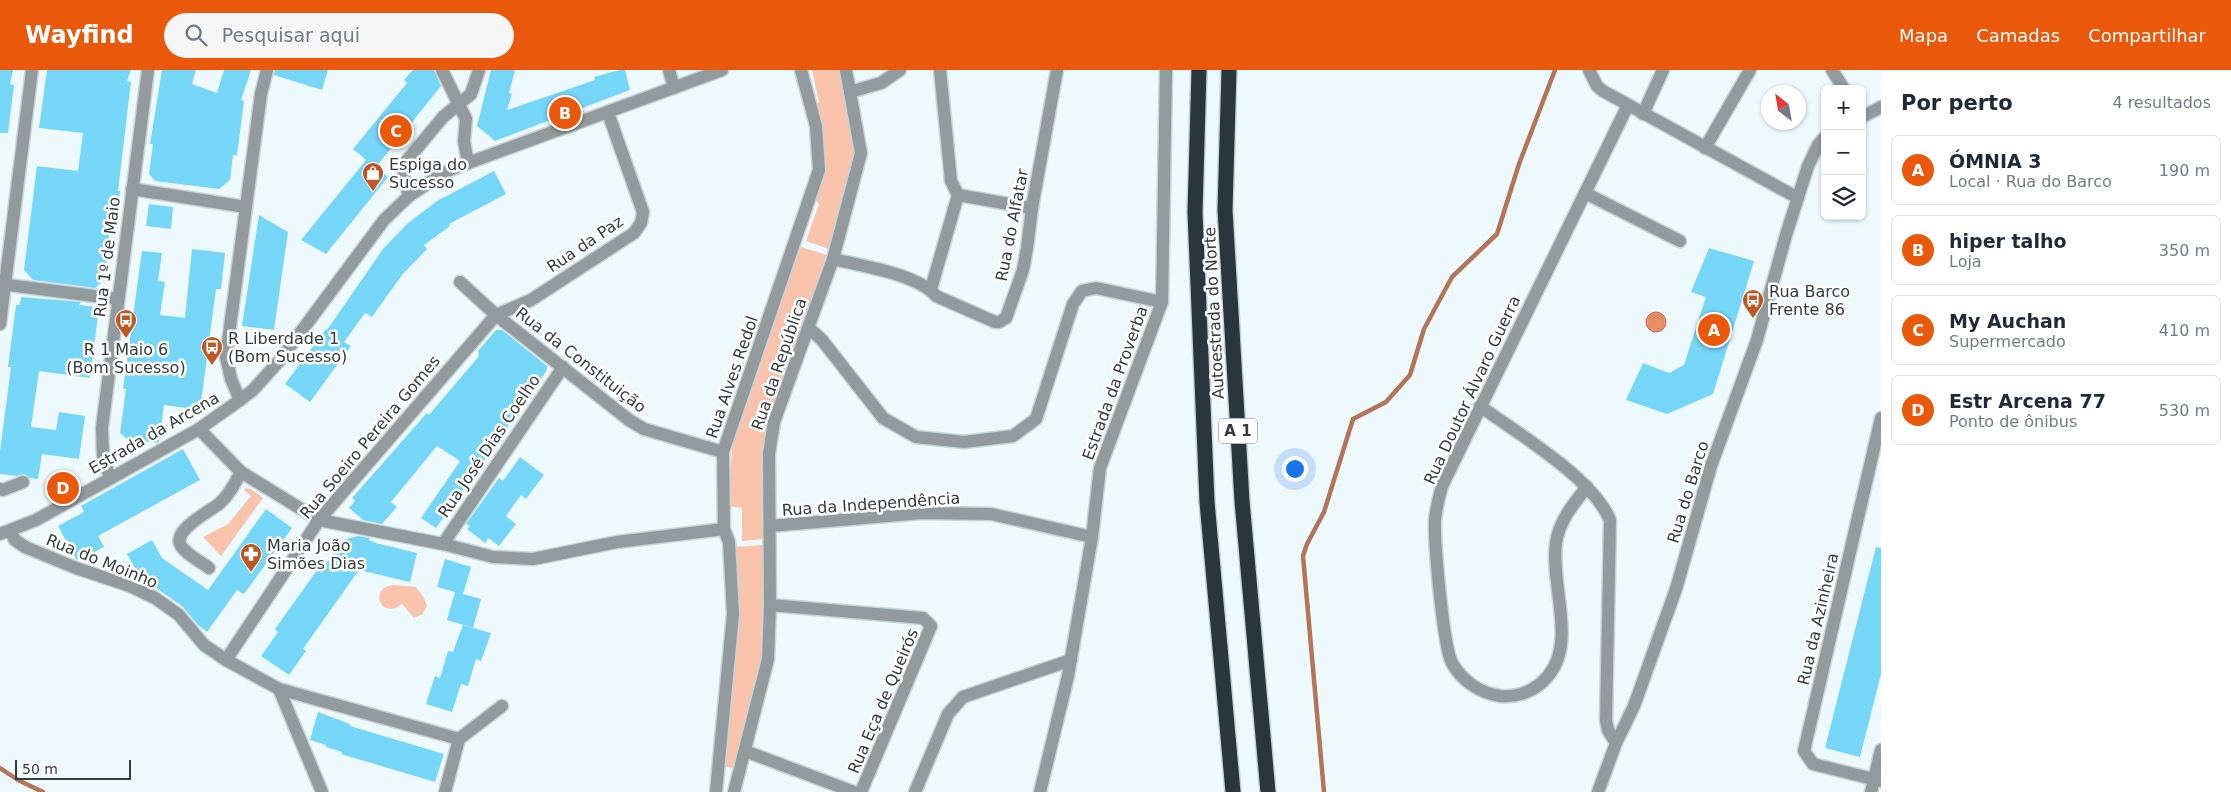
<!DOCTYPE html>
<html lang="pt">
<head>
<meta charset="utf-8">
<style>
  :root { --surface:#fff; --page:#f6f6f7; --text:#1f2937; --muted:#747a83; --line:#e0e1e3; --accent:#ea580c }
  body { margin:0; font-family:"DejaVu Sans",sans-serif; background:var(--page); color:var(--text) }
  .controls { position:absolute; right:15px; top:15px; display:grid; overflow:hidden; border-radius:8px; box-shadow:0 1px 4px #0004 }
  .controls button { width:45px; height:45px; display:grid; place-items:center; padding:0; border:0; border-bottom:1px solid var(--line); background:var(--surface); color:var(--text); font:25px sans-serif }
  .compass { position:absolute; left:1761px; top:15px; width:45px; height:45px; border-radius:50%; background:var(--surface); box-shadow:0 1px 4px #0004; rotate:329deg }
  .scale { position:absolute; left:15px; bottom:12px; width:116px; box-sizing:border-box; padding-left:5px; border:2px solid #343b3e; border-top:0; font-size:14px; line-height:18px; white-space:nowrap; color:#343b3e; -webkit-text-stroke:4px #fff; paint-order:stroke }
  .you { position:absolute; left:1294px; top:398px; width:18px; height:18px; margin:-12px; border:4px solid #fff; border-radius:50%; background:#1a73e8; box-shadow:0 0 0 8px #1a73e833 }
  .badge { display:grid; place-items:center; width:32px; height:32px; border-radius:50%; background:var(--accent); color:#fff; font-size:16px; font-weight:700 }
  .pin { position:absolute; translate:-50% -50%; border:2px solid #fff; box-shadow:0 1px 5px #0006 }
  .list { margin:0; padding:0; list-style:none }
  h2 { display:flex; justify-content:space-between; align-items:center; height:65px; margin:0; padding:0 20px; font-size:21px }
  h2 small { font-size:16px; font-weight:400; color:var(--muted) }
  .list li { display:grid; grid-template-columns:32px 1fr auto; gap:15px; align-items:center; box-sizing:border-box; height:70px; margin:0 10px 10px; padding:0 10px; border:1px solid var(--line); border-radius:8px }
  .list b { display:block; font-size:19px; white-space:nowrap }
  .list p { margin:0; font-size:16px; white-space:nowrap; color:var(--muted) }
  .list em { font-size:16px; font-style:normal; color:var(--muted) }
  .icon { flex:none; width:28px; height:28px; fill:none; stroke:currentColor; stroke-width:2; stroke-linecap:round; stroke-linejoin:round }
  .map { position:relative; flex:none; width:1881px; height:722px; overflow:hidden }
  header { display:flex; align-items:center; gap:30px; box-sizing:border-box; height:70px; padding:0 25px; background:var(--accent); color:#fff }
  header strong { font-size:24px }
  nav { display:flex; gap:28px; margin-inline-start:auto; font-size:18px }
  .search { width:350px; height:45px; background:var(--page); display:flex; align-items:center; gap:12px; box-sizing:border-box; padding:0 18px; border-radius:28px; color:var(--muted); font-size:19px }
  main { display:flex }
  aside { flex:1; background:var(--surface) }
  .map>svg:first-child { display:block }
</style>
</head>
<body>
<header>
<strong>Wayfind</strong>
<div class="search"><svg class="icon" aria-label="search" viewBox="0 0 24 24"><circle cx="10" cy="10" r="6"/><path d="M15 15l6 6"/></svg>Pesquisar aqui</div>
<nav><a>Mapa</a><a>Camadas</a><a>Compartilhar</a></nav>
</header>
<main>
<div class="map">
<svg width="1881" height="722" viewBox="0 0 1881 722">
  <rect width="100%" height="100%" fill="#edf9fd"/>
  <g fill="#f9c3ab">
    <path d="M812,0h28l14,69v16l-4,21 -21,73 -23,-8 13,-37 -4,-4 9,-29v-25l-10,-41 5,-3z"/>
    <path d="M801,177l26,8 -59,170 -3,114 -23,2v-33l-14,-2 5,-69 61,-177h2z"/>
    <path d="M246,418l5,1 12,9 -42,58 -18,-19 25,-13 23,-28 -7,-6z"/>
    <path d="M764,475l-3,119 -25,105 -12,-3 10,-219z"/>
    <path d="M394,515l22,2 8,11 3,8 -4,8 -9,4 -12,-14c-22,17 -34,-17 -8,-19z"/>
  </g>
  <circle fill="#eb8d63" stroke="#b47458" cx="1656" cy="252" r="10"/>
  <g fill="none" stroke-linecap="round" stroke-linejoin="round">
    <g stroke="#b47458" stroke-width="4.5">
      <path d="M0,698l18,12 25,12"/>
      <path d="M1324,722l-21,-236 4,-12 17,-32 29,-93 33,-17 24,-27 14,-46 28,-52 45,-43 22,-70 36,-94"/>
    </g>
  </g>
  <g fill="#76d6f8">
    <path d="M0,0h13l-3,14 4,1 -6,48h-8z"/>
    <path d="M47,0h84l-4,11 4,1 -13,109h2l-3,22 -5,-1 -8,68 -9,8 -62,-8 -9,-10 13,-104 41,5 5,-38 -44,-5z"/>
    <path d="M162,0h34l-4,14 25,9 7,-23h27l-10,30 3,1 -7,54h-4l-3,25 -11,9 -64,-8 -6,-7 4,-30h-3z"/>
    <path d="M275,0h53l-6,20 -48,-15z"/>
    <path d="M413,0h21l7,16 -65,81 12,10 -62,77 -25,-14 65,-80 -13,-11 54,-66 -3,-3z"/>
    <path d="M491,0h24l-6,23 3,1 -5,16 88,-30 -1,-3 25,-7h6l5,20 -135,51 -18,-15z"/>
    <path d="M494,101l12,23 -57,30 1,2 -26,19 3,4 -25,26 -30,42 -7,-4 -21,29 7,4 -41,56 -25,-18 41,-55 1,1 56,-81 25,-26 29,-22z"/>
    <path d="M149,134l24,3 -2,22 -25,-3z"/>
    <path d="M259,145l29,17 -14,98 -32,-4z"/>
    <path d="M1709,178l45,13 -41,133 -46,20 -41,-14 17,-37 26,10 15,-8 22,-68 -15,-5z"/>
    <path d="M192,179l33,4 -4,36h-5l-16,121 -36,-5 -5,37 -2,1 -30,-4 -7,-6 6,-44h-3l19,-138 20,2 -4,28 7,1 -5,33 25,3z"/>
    <path d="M21,227l60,5 -2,3 18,2 -1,9h2l-8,62 -51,-7 -8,56 25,3 3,-18 26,4 -6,43 -37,-5 -4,25 -8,-1 -6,-4 -8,2 -16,-2v-23l11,-84h-3l8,-62h4z"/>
    <path d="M496,260h6l45,36v4l-31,45 -80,113 -15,-10 39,-57 -23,-15 -46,56 6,5 -15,17 -19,-4 -14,-12 6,-7 -3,-3 75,-85 2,2 50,-59 -1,-5z"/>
    <path d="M183,379l17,31 -102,56 6,11 -25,13 -3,-1 -18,-33 26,-14 -3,-6z"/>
    <path d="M520,387l24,18 -18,24 -5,-4 -15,21 10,8 -17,22 -11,-8 -3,5 -18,-14 3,-3 -4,-2 33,-46 4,3z"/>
    <path d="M266,439l26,19 -48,66 -7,-4 -30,42 -9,-7 -16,-19 -42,-29 -13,-23 25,-14 10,18 46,32z"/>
    <path d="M358,466l12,2 -1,2 7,3 41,10 -7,29 -51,-12 -56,79 3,2 -17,24 -28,-19 17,-24 -3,-3 50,-70 3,3 15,-22z"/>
    <path d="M1876,477l5,1v126l-21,83 -35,-9z"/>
    <path d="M445,489l26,8 -8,27 18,5 -8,29 -26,-8 8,-28 -18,-5z"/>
    <path d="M463,555l28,8 -10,28 -5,-2 -8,27 -7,-2 -9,28 -26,-8 9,-28 5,2 8,-27 5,1z"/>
    <path d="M318,642l32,12v2l94,28 -9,28 -94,-28 1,-2 -16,-5v-2l-16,-5z"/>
  </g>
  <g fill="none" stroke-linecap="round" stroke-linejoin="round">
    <g stroke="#c8d3d7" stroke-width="15">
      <g id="minor">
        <path d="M442,0l24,49 -2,22 4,22"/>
        <path d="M669,0l5,18"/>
        <path d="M1589,0l8,16 6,5 195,107"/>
        <path d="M1832,0l12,19"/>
        <path d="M850,22l31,-9 19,-13"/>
        <path d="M1643,44l20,-44"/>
        <path d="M1862,47l19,-10"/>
        <path d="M1705,78l45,-78"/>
        <path d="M132,119l114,18"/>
        <path d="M1585,123l95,48"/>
        <path d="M958,125l74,13"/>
        <path d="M409,126l-6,-22 1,-10 39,-47 28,-23 8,-24"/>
        <path d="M833,189c28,7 85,15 103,37l59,26h4l7,-4 17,-48 4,-22 5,-40 25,-138"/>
        <path d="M460,212l36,33 133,105 15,9 79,23"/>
        <path d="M0,214l118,15"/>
        <path d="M931,219l27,-94 -7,-14 -11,-111"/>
        <path d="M0,254l32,-254"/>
        <path d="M809,258l13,12 61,78 33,19 48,5 49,-6 23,-17 37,-115 9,-13 14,-3 66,14"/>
        <path d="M240,330l-9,-21 -5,-22 35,-263 6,-24"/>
        <path d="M1480,336c38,28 112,71 130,114l-4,200 2,10 8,13"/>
        <path d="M1881,348l-77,333 9,13 68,17"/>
        <path d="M199,359l42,43 78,48 124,24 50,13 40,2 84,-17 107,-13"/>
        <path d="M110,408l-7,-22 -1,-28 46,-358"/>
        <path d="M1587,417c-13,16 -28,34 -31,56 -6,41 21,99 -8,133 -11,14 -30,22 -48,20 -20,-3 -38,-15 -48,-33 -9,-18 -18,-121 -17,-143 1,-12 4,-23 7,-34l186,-381"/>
        <path d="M0,419l3,1 20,-8"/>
        <path d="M770,456l152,-13 69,1 101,23"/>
        <path d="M10,461l5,9 10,7 51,21 54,18 25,12 24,17 25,30 22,15 53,29 180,50 -14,53"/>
        <path d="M0,464l36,-14 163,-91 41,-29 13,-10 27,-30 104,-140 25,-24 21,-14 20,-12 18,-7 254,-93"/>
        <path d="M443,474l120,-177"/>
        <path d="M209,498c-8,-6 -22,-13 -28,-22 -10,-16 30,-35 39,-43 10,-9 15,-20 21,-31"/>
        <path d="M770,535l153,13 8,8 -70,166"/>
        <path d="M226,590l93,-140 177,-205 35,-15 103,-67 7,-10 2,-11 -35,-99"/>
        <path d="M279,619l43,103"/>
        <path d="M459,669l43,-33"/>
        <path d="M745,681l109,41"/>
        <path d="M716,722l17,-178 -4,-72 -5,-13 -1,-77 96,-282 -3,-44 -15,-56"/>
        <path d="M734,722l34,-133 2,-54 -1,-151 5,-32 59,-163 28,-106 -15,-83"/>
        <path d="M915,722l33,-78 15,-17 108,-37"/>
        <path d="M1040,722l28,-116 24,-139 8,-69 62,-166 4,-232"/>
        <path d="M1598,722l18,-49 18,-37 42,-117 35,-123 46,-126 29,-105 22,-69 10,-21 7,-8"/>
        <path d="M1871,722l10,-42"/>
      </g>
    </g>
    <g stroke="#c8d3d7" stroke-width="18">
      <g id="highway">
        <path d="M1199,0l-4,142 12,290 26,290"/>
        <path d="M1229,0l-4,140 17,291 26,291"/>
      </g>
    </g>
    <use href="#minor" stroke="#929a9d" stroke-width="12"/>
    <use href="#highway" stroke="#27373d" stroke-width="15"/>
  </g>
  <defs>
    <g id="shop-pin" transform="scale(1.125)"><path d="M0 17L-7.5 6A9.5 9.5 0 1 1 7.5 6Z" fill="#bc5824" stroke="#fff"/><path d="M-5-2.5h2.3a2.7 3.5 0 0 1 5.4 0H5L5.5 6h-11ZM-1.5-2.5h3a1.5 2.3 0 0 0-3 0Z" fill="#fff"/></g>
    <g id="bus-pin" transform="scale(1.125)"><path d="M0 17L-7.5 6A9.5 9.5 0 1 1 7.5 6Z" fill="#bc5824" stroke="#fff"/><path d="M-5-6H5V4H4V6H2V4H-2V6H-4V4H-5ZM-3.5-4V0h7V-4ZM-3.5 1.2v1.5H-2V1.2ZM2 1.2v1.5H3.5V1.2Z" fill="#fff"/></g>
    <g id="pharmacy-pin" transform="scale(1.125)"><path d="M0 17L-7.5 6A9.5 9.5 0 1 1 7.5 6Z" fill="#bc5824" stroke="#fff"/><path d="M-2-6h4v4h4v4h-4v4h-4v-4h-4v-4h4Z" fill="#fff"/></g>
  </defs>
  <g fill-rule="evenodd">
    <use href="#shop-pin" x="373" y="103"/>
    <use href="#bus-pin" x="1753" y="230"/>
    <use href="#bus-pin" x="126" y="250"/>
    <use href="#bus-pin" x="212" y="277"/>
    <use href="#pharmacy-pin" x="251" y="484"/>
  </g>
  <g text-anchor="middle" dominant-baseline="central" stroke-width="5" stroke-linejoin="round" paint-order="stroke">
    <rect fill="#fff" stroke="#717678" stroke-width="1" x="1219" y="348.5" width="38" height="25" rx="4"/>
    <g font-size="15" font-weight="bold" fill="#343b3e">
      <text x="1238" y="361">A 1</text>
    </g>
    <g font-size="16" fill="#343b3e" stroke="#fff" text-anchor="start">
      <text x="389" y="94">Espiga do<tspan x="389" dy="18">Sucesso</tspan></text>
      <text x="1769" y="221">Rua Barco<tspan x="1769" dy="18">Frente 86</tspan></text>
      <text x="228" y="268">R Liberdade 1<tspan x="228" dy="18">(Bom Sucesso)</tspan></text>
      <text x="126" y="279" text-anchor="middle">R 1 Maio 6<tspan x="126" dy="18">(Bom Sucesso)</tspan></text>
      <text x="267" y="475">Maria João<tspan x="267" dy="18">Simões Dias</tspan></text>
    </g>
    <g font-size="16" fill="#343b3e" stroke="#fff">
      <text transform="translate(1012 155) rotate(-79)">Rua do Alfatar</text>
      <text transform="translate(585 174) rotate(-34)">Rua da Paz</text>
      <text transform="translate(107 187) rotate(-83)">Rua 1º de Maio</text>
      <text transform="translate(1214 243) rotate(-93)">Autoestrada do Norte</text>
      <text transform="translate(581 290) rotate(38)">Rua da Constituição</text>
      <text transform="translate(779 294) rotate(-71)">Rua da República</text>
      <text transform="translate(732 307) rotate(-71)">Rua Alves Redol</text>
      <text transform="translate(1115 313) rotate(-70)">Estrada da Proverba</text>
      <text transform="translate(1472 320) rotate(-65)">Rua Doutor Álvaro Guerra</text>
      <text transform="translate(154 363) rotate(-30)">Estrada da Arcena</text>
      <text transform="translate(370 367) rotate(-50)">Rua Soeiro Pereira Gomes</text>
      <text transform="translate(489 376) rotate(-56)">Rua José Dias Coelho</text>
      <text transform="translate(1688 422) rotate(-73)">Rua do Barco</text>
      <text transform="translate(871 434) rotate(-4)">Rua da Independência</text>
      <text transform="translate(102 491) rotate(22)">Rua do Moinho</text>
      <text transform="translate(1818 549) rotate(-77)">Rua da Azinheira</text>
      <text transform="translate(883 631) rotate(-67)">Rua Eça de Queirós</text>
    </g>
  </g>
</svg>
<div class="controls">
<button>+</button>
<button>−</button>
<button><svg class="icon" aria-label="layers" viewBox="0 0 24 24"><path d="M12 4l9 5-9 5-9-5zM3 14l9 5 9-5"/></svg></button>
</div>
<svg class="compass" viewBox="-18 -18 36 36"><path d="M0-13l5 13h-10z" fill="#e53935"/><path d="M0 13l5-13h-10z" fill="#747a83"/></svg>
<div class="scale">50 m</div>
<div class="you"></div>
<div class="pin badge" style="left:1714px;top:260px">A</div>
<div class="pin badge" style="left:565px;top:43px">B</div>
<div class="pin badge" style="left:396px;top:61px">C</div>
<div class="pin badge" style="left:63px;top:418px">D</div>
</div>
<aside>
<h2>Por perto<small>4 resultados</small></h2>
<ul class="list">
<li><span class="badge">A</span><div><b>ÓMNIA 3</b><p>Local · Rua do Barco</p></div><em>190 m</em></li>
<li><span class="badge">B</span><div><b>hiper talho</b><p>Loja</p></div><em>350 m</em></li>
<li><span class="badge">C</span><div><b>My Auchan</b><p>Supermercado</p></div><em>410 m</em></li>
<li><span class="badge">D</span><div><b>Estr Arcena 77</b><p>Ponto de ônibus</p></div><em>530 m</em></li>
</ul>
</aside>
</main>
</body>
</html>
